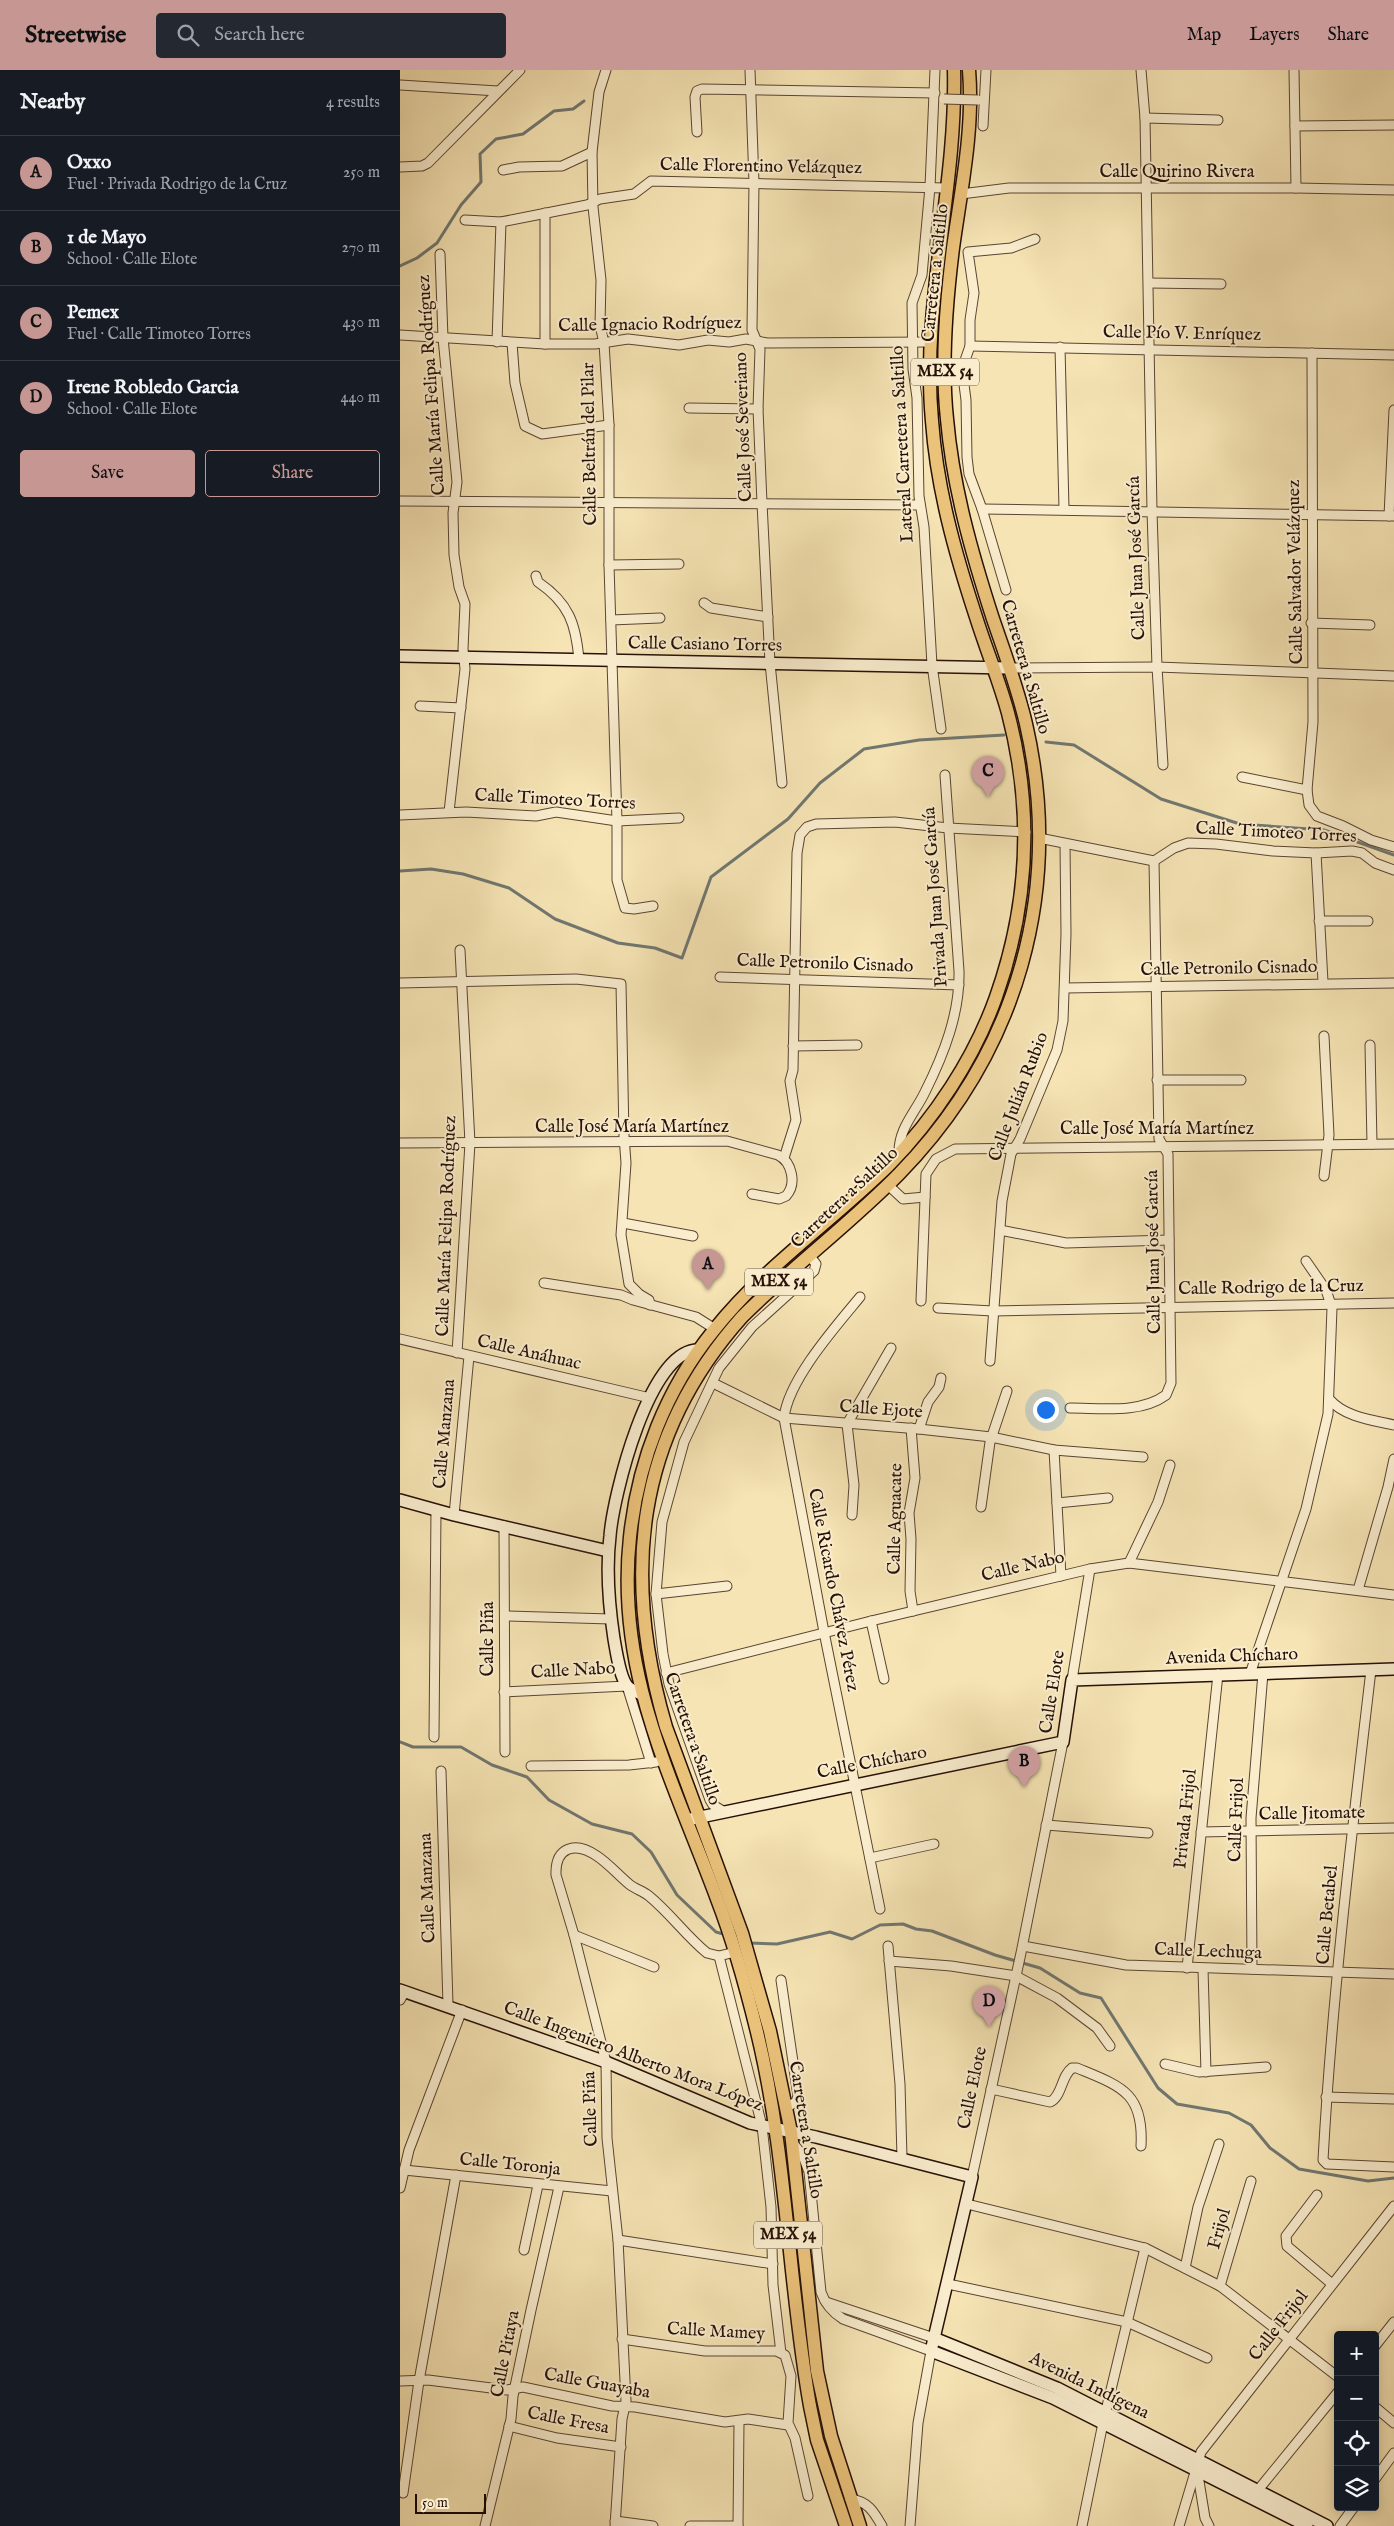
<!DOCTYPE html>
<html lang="en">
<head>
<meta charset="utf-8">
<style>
  :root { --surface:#171b24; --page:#242831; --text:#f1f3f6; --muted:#9ea1a6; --line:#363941; --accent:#c59692 }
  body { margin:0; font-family:"IM FELL English",serif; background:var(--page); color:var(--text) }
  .controls { position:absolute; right:15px; bottom:15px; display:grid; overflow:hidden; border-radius:5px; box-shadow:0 2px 12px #0003 }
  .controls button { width:45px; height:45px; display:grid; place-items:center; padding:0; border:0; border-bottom:1px solid var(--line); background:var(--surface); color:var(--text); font:25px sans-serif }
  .scale { position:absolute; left:15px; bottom:12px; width:71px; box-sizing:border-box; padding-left:5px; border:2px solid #261006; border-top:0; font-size:14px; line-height:18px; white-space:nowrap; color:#261006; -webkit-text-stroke:4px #f9edce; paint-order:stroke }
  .you { position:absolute; left:645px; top:1339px; width:18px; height:18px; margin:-12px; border:4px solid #fff; border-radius:50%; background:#1a73e8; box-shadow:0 0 0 8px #1a73e833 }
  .badge { display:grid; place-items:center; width:32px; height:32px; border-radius:50%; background:var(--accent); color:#111; font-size:16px; font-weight:700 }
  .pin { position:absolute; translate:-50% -41px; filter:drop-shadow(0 1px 2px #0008) }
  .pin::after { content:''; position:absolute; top:26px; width:18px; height:15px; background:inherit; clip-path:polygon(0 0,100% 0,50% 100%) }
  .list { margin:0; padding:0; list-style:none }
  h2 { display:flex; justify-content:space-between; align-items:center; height:65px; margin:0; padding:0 20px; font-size:21px }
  h2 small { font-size:16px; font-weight:400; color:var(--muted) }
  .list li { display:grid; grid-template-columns:32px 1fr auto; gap:15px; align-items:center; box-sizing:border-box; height:75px; padding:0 20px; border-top:1px solid var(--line) }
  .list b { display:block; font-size:19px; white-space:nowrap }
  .list p { margin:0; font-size:16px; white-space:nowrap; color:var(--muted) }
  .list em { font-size:16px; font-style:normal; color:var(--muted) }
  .actions { display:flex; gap:10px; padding:15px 20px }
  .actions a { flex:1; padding:11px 0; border:1px solid var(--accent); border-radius:5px; text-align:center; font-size:18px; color:var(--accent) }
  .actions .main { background:var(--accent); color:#111 }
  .icon { flex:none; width:28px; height:28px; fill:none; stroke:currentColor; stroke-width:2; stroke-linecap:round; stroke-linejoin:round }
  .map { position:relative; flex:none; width:994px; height:2456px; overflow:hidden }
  header { display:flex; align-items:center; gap:30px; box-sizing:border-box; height:70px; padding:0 25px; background:var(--accent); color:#111 }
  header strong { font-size:24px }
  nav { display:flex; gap:28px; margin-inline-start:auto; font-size:18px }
  .search { width:350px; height:45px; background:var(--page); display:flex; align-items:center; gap:12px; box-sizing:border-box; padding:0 18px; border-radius:5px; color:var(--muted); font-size:19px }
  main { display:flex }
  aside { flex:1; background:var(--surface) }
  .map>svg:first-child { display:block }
</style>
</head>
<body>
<header>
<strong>Streetwise</strong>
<div class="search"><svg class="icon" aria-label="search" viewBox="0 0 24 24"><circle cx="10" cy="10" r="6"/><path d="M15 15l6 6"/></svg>Search here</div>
<nav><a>Map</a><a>Layers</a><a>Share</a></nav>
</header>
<main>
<aside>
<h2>Nearby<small>4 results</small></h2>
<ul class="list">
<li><span class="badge">A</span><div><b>Oxxo</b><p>Fuel · Privada Rodrigo de la Cruz</p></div><em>250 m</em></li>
<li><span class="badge">B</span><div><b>1 de Mayo</b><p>School · Calle Elote</p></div><em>270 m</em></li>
<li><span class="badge">C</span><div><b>Pemex</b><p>Fuel · Calle Timoteo Torres</p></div><em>430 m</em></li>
<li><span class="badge">D</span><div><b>Irene Robledo Garcia</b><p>School · Calle Elote</p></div><em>440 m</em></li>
</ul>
<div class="actions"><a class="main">Save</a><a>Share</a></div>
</aside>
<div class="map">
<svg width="994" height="2456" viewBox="0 0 994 2456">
  <rect width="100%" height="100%" fill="#f6e4b4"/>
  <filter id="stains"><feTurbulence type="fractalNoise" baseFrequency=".004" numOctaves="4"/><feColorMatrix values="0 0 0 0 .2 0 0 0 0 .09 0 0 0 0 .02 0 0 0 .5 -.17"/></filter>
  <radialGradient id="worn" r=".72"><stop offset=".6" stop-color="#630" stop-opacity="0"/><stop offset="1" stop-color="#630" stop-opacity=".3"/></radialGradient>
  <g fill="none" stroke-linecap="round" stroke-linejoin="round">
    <g stroke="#707771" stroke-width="3">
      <path d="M0,196l17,-8 20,-15 24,-38 20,-23 -1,-28 16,-15 27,-5 31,-23 19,-2 11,-8"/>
      <path d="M646,672l28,3 87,54 79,25 84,6 70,25"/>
      <path d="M0,801l31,-2 32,5 46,14 46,31 63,24 37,5 27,10 29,-81 77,-58 32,-36 44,-34 55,-9 85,-5"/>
      <path d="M0,1672l13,5h48l31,18 35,12 22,23 43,24 40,10 19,18 26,43 39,37 11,3"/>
      <path d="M349,1873l28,1 53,-12 22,7 28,-14 23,-1 13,5 16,2 63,24 45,13 40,25 21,5 57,90 19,16 52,9 22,12 19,23 29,21 69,12 26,-3"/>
    </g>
    <g stroke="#5a4532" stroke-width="11">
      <g id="street">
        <path d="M206,0l-7,22 -7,60 1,55 8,73 -1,45 4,18 5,82v140l8,256v59l8,28 9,1 19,-3"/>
        <path d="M350,0l4,113 -2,147 8,19 -2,60 4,94 8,160 12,120"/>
        <path d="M535,0l-5,117 -8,88 -10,28 1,66 4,29 2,98 5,31 8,138 9,64"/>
        <path d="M741,0l4,48 7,393 5,156 6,98"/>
        <path d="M894,0l2,118"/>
        <path d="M0,15l98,6"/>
        <path d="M745,48l73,2"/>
        <path d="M583,56l3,-56"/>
        <path d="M895,56l99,-1"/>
        <path d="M297,62l-2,-35 2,-6 5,-2 233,4"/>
        <path d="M0,97l22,-1 6,-3 92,-93"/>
        <path d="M103,100l16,-3 43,-1 30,-14"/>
        <path d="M561,124l48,-6h287l98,2"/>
        <path d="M145,143v131"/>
        <path d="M65,150l36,2 86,-17 13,-6 34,-5 17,-13 295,7"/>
        <path d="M40,184l3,84 14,144 -4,31 1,42 5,32 6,17 -2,45 2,20 -16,143"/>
        <path d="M749,213l72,1"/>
        <path d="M0,265l145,9h50l33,-5 51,6 29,-5 21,2 17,-3 21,4 163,-1"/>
        <path d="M97,272l4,-120"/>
        <path d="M112,273l3,40 10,43 17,8 67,-9"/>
        <path d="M570,276l424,9"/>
        <path d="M660,277l4,162"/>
        <path d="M289,338l69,1"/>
        <path d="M0,431l520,4"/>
        <path d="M582,439l412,7"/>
        <path d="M989,446l5,-106"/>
        <path d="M209,495l70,-1"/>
        <path d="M136,506l2,6c31,21 38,42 41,78"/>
        <path d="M606,520l-24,-81 -13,-35 -2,-17 -1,-57 -4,-31 8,-23v-26l4,-27 -6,-41 43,-4 24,-9"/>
        <path d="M304,533l7,5 57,9"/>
        <path d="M211,550l49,-2"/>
        <path d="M911,553l59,2"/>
        <path d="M609,598l148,-1 237,9"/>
        <path d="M20,636l41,2"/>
        <path d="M842,707l65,13 2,15 8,11 26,10 28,14 23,7"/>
        <path d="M907,720l6,-68 -1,-369"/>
        <path d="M0,745l66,-3 70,4 20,-4 61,9 62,-3"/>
        <path d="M639,768l115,23 20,-13 14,-5 28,1 57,7 43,2 36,-2 10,2 13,10 19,7"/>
        <path d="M916,783l7,129"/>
        <path d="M919,851h49"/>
        <path d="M320,907l239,8"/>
        <path d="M0,913l176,-4 45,5 3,152 2,27 -5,72 8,49 10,10 10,6 1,5"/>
        <path d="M665,918l329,-5"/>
        <path d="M970,975l2,99"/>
        <path d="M393,976l64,-1"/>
        <path d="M757,1010h84"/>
        <path d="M0,1073l327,-2 51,14c14,7 19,29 8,41l-7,3 -27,-5"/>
        <path d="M499,1084c-1,-25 16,-41 26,-62 19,-38 35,-79 34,-121l-14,-196"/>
        <path d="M384,1088l12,-38 -6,-39 3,-11 4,-217 3,-18 7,-8 9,-3 79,-2 53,6 78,4"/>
        <path d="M924,1106l5,-41 -5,-99"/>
        <path d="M488,1115l15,14 22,-2"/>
        <path d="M223,1153l70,13"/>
        <path d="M600,1160l66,13 103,-3"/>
        <path d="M144,1213l77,12 12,5 63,17 19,12"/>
        <path d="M460,1227c-24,29 -72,83 -76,121l40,214 56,277"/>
        <path d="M521,1231l5,-127 10,-15 19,-10 439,-5"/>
        <path d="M538,1238l55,3 401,-8"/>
        <path d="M0,1269l250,59"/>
        <path d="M57,1283l13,-210 -10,-193"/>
        <path d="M590,1291l12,-160 9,-47 9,-15 37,-89 6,-29 3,-87 -1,-90"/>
        <path d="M313,1313l71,35 135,11 72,8 63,13 89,7"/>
        <path d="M930,1330c15,17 42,20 64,25"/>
        <path d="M670,1338c31,0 70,6 96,-13l5,-12 -3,-229 -9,-15 -5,-278"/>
        <path d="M511,1358l4,50 -6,35 2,26 -1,52 3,20"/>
        <path d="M519,1359l9,-27 11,-15 2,-9"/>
        <path d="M654,1380l7,126"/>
        <path d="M657,1433l51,-5"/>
        <path d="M581,1437l9,-65 17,-51"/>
        <path d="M54,1445l15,-159"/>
        <path d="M452,1445l2,-30 -7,-61 44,-76"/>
        <path d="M104,1456l1,226"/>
        <path d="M729,1493l29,-61 12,-37"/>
        <path d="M958,1520l30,-103 6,-28"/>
        <path d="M256,1524l71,-8"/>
        <path d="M105,1546l106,3"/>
        <path d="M471,1551l13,58"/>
        <path d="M971,1600c-19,162 -39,326 -48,490l4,4 67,3"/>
        <path d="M266,1603l205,-52 219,-52 39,-6 265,32"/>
        <path d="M850,1604l56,-165 22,-95 4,-106 -6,-18 -20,-29"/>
        <path d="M672,1610l18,-111"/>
        <path d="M104,1622l123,-6 24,77"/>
        <path d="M34,1667l2,-227"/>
        <path d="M131,1696l98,-1 27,-3"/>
        <path d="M41,1701l7,234"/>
        <path d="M323,1741l-10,-6 -3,-5 -41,-116 -6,-30 -7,-60 6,-72 22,-80 35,-74 33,-41 62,-56 2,-7 -7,-9"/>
        <path d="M646,1755l102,8"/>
        <path d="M801,1762l193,-4"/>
        <path d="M470,1788l64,-14"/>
        <path d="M174,1865l80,32"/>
        <path d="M488,1876l12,138 2,74"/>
        <path d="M623,1876l103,19 268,9"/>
        <path d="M319,1886l43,170 9,81 2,78 8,68"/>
        <path d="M489,1891l62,5 65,10 41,22 40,30 13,18"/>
        <path d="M787,1898l31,-294"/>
        <path d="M803,1899l3,103"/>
        <path d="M852,1899l-1,-151 12,-145"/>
        <path d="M381,1910l17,116 -2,6 -9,5"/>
        <path d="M0,1930l5,-9"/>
        <path d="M765,1994l34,8 67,-5"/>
        <path d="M591,2019l59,13c12,-5 11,-26 22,-34h5c43,18 67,24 64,78"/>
        <path d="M926,2027l68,2"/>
        <path d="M393,2073l10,13 6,16 12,120c4,12 11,20 22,27l88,32 -13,72 -8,103"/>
        <path d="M4,2100l208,21"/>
        <path d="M572,2107l49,-224 42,-211"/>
        <path d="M0,2118l9,-38 53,-140"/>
        <path d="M917,2125l-31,41 1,10 45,38"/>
        <path d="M567,2134l178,44 75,38 118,91"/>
        <path d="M218,2170l155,24"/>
        <path d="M124,2180l14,-65"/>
        <path d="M785,2198l13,-61 21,-63"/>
        <path d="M548,2214l179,38 80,36"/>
        <path d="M820,2216l31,-105"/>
        <path d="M426,2232l108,36"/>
        <path d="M222,2269l83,12h71l9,4 6,21 -3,47 7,15 13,58"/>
        <path d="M975,2276l19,-24"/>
        <path d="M0,2311l28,-1 79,10 16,-3 89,19 23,1 90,15 23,-3 40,6"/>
        <path d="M975,2337l19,16"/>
        <path d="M109,2356l48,12 64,9"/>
        <path d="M797,2399l8,49 4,8"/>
        <path d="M975,2409l19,-26"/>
        <path d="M3,2423l16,-112 37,-206"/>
        <path d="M854,2425l84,-103"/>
        <path d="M450,2429c18,2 24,13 32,27"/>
        <path d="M215,2451l38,5"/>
        <path d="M85,2456l26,-107 2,-23 18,-86 28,-123"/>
        <path d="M215,2456l7,-107 4,-18 -8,-161 -11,-102 -1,-76 -32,-127 -18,-60c-1,-28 19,-34 41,-19 12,8 21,19 32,28 6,5 14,7 20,12 21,17 37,40 58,57l12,3 16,-4"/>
        <path d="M290,2456h48"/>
        <path d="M338,2456l1,-105"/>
        <path d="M682,2456l21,-103 42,-175"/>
        <path d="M779,2456l22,-74 193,-246"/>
        <path d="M940,2456l14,-19"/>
      </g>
    </g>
    <g stroke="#261006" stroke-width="14">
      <g id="secondary">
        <path d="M0,586l609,12"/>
        <path d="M0,1430l54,15 154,36"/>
        <path d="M241,1624c-4,-2 -10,-4 -13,-7 -8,-8 -12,-37 -14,-48 -5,-33 -8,-70 -4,-103 3,-39 39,-188 89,-186"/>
        <path d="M291,1749l372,-77 9,-62 322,-11"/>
        <path d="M0,1920l206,72 144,61 66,14 156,40 -41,174 122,47 254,128"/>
        <path d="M534,2268l123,50 270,138"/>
      </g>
    </g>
    <g stroke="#261006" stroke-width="15">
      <g id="primary">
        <path d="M446,2456l-29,-86 -7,-34c-22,-124 -23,-251 -53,-374 -11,-45 -23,-89 -40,-133 -45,-121 -102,-228 -87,-362 8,-76 36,-148 84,-207 50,-63 117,-108 174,-164 46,-47 86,-107 108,-169 33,-93 37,-189 12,-284 -9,-33 -22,-64 -32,-96 -21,-64 -39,-128 -44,-196 -11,-118 25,-233 22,-351"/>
        <path d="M460,2456l-29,-90 -14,-65 -26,-239 -21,-101 -28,-98 -76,-206c-44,-150 -32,-289 76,-410 50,-50 108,-93 157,-143 119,-122 165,-284 127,-450 -8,-35 -21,-70 -33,-105 -21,-65 -40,-131 -46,-200 -6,-56 -1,-115 6,-171 8,-58 21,-119 16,-178"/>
      </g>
    </g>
    <use href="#street" stroke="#f9edce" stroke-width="9"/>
    <use href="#secondary" stroke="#f9edce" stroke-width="11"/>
    <use href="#primary" stroke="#ebc27a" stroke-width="12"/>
    <g stroke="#5a4532" stroke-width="11" stroke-linecap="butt">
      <path id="street-bridge" d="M544,29l34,1"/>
    </g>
    <use href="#street-bridge" stroke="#f9edce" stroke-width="9"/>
  </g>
  <g text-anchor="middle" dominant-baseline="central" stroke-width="4" stroke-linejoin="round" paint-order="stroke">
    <g fill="#f9edce" stroke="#655242" stroke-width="1">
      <rect x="511" y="288.5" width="68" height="27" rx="4"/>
      <rect x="345" y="1198.5" width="68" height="27" rx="4"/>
      <rect x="354" y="2151.5" width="68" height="27" rx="4"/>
    </g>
    <g font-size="16" font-weight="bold" fill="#261006">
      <text x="545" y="302">MEX 54</text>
      <text x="379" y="1212">MEX 54</text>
      <text x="388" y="2165">MEX 54</text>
    </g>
    <g font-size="18" fill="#261006" stroke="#f9edce">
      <text transform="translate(361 97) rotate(1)">Calle Florentino Velázquez</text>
      <text x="777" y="102">Calle Quirino Rivera</text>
      <text transform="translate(536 203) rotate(-84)">Carretera a Saltillo</text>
      <text transform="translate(250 255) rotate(-1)">Calle Ignacio Rodríguez</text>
      <text transform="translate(782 264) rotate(1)">Calle Pío V. Enríquez</text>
      <text transform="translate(32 315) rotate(-94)">Calle María Felipa Rodríguez</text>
      <text transform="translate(344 357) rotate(-92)">Calle José Severiano</text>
      <text transform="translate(190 374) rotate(-91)">Calle Beltrán del Pilar</text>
      <text transform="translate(503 374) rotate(-93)">Lateral Carretera a Saltillo</text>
      <text transform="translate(737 488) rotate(-92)">Calle Juan José García</text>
      <text transform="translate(896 502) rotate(-91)">Calle Salvador Velázquez</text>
      <text transform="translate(305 575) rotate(1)">Calle Casiano Torres</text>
      <text transform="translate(625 597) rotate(74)">Carretera a Saltillo</text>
      <text transform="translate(155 730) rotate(3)">Calle Timoteo Torres</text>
      <text transform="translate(876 763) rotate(3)">Calle Timoteo Torres</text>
      <text transform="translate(536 827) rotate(-94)">Privada Juan José García</text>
      <text transform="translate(425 894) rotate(2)">Calle Petronilo Cisnado</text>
      <text transform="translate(829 899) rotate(-1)">Calle Petronilo Cisnado</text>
      <text transform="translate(619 1027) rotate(-69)">Calle Julián Rubio</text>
      <text x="232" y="1057">Calle José María Martínez</text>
      <text x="757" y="1059">Calle José María Martínez</text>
      <text transform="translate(445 1128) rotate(-43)">Carretera a Saltillo</text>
      <text transform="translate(47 1156) rotate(-88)">Calle María Felipa Rodríguez</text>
      <text transform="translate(754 1182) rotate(-91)">Calle Juan José García</text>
      <text transform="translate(871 1218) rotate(-1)">Calle Rodrigo de la Cruz</text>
      <text transform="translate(129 1283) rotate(13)">Calle Anáhuac</text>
      <text transform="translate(481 1340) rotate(4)">Calle Ejote</text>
      <text transform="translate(45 1364) rotate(-85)">Calle Manzana</text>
      <text transform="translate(496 1449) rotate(-89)">Calle Aguacate</text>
      <text transform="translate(623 1497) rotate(-13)">Calle Nabo</text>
      <text transform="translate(433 1520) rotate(79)">Calle Ricardo Chávez Pérez</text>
      <text transform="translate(88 1569) rotate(-90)">Calle Piña</text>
      <text transform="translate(832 1587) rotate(-2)">Avenida Chícharo</text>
      <text transform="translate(173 1601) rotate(-3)">Calle Nabo</text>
      <text transform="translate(653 1622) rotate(-81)">Calle Elote</text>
      <text transform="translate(292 1669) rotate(71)">Carretera a Saltillo</text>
      <text transform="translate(472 1693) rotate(-11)">Calle Chícharo</text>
      <text transform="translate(912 1744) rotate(-1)">Calle Jitomate</text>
      <text transform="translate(786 1749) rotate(-84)">Privada Frijol</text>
      <text transform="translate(837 1750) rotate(-88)">Calle Frijol</text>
      <text transform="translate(28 1818) rotate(-92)">Calle Manzana</text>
      <text transform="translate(928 1845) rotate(-85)">Calle Betabel</text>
      <text transform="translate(808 1882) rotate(2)">Calle Lechuga</text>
      <text transform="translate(233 1987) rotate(21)">Calle Ingeniero Alberto Mora López</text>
      <text transform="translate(573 2018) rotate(-78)">Calle Elote</text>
      <text transform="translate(191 2039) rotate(-92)">Calle Piña</text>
      <text transform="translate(405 2060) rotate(81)">Carretera a Saltillo</text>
      <text transform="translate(110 2095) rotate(6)">Calle Toronja</text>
      <text transform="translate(820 2159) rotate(-74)">Frijol</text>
      <text transform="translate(879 2256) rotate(-52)">Calle Frijol</text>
      <text transform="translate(316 2262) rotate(3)">Calle Mamey</text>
      <text transform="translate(106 2284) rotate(-79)">Calle Pitaya</text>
      <text transform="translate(197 2314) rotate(10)">Calle Guayaba</text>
      <text transform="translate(689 2316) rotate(26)">Avenida Indígena</text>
      <text transform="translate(168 2351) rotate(11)">Calle Fresa</text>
    </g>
  </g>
  <rect width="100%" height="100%" filter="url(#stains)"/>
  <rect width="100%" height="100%" fill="url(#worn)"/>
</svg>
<div class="controls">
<button>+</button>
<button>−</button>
<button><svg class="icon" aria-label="locate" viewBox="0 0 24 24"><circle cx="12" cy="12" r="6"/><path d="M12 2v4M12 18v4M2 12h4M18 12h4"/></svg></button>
<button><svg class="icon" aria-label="layers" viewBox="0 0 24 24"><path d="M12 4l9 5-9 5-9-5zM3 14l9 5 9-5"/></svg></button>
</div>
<div class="scale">50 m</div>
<div class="you"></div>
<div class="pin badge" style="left:308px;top:1220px">A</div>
<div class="pin badge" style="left:624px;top:1717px">B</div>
<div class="pin badge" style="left:588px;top:727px">C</div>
<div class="pin badge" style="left:589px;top:1957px">D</div>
</div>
</main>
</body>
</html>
